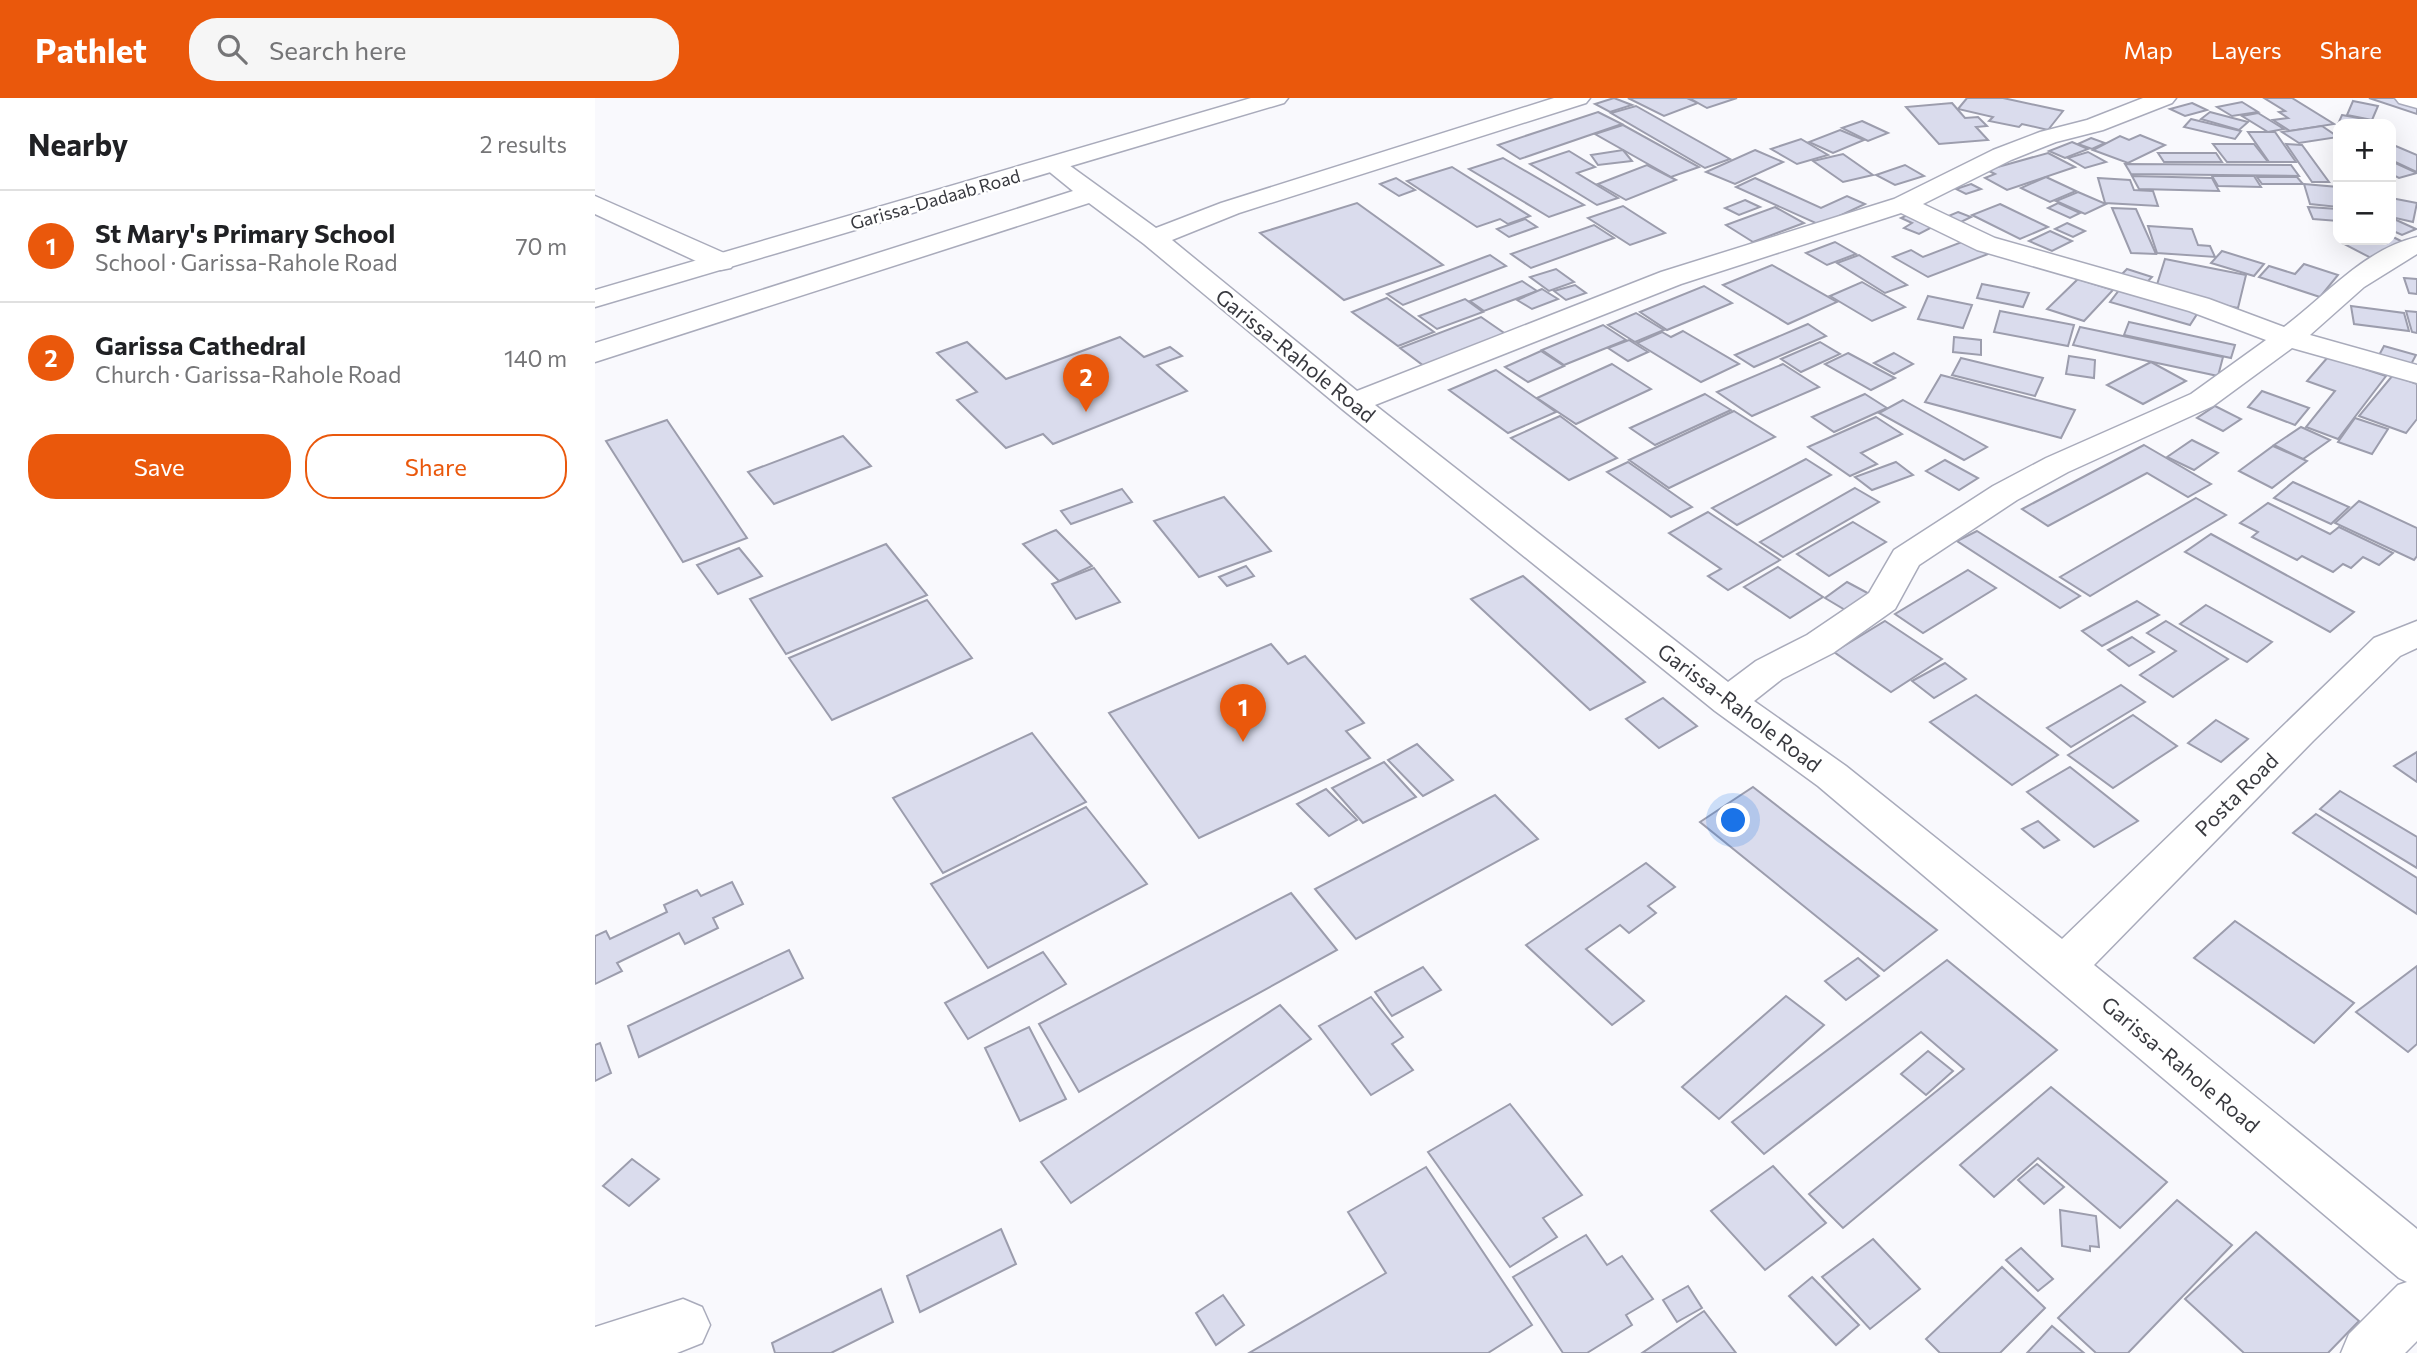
<!DOCTYPE html>
<html lang="en">
<head>
<meta charset="utf-8">
<style>
  :root { --surface:#fff; --page:#f6f6f6; --text:#202124; --muted:#757577; --line:#e0e0e0; --accent:#ea580c }
  body { margin:0; font-family:Commissioner,sans-serif; background:var(--page); color:var(--text) }
  .controls { position:absolute; right:21px; top:21px; display:grid; overflow:hidden; border-radius:14px; box-shadow:0 7px 28px #0002 }
  .controls button { width:63px; height:63px; display:grid; place-items:center; padding:0; border:0; border-bottom:2px solid var(--line); background:var(--surface); color:var(--text); font:35px sans-serif }
  .you { position:absolute; left:1139px; top:723px; width:24px; height:24px; margin:-18px; border:5px solid #fff; border-radius:50%; background:#1a73e8; box-shadow:0 0 0 10px #1a73e833 }
  .badge { display:grid; place-items:center; width:46px; height:46px; border-radius:50%; background:var(--accent); color:#fff; font-size:23px; font-weight:700 }
  .pin { position:absolute; translate:-50% -58px; filter:drop-shadow(0 2px 4px #0008) }
  .pin::after { content:''; position:absolute; top:37px; width:24px; height:21px; background:inherit; clip-path:polygon(0 0,100% 0,50% 100%) }
  .list { margin:0; padding:0; list-style:none }
  h2 { display:flex; justify-content:space-between; align-items:center; height:91px; margin:0; padding:0 28px; font-size:30px }
  h2 small { font-size:23px; font-weight:400; color:var(--muted) }
  .list li { display:grid; grid-template-columns:46px 1fr auto; gap:21px; align-items:center; box-sizing:border-box; height:112px; padding:0 28px; border-top:2px solid var(--line) }
  .list b { display:block; font-size:26px; white-space:nowrap }
  .list p { margin:0; font-size:23px; white-space:nowrap; color:var(--muted) }
  .list em { font-size:23px; font-style:normal; color:var(--muted) }
  .actions { display:flex; gap:14px; padding:21px 28px }
  .actions a { flex:1; padding:16px 0; border:2px solid var(--accent); border-radius:28px; text-align:center; font-size:24px; color:var(--accent) }
  .actions .main { background:var(--accent); color:#fff }
  .icon { flex:none; width:38px; height:38px; fill:none; stroke:currentColor; stroke-width:2; stroke-linecap:round; stroke-linejoin:round }
  .map { position:relative; flex:none; width:1822px; height:1255px; overflow:hidden }
  header { display:flex; align-items:center; gap:42px; box-sizing:border-box; height:98px; padding:0 35px; background:var(--accent); color:#fff }
  header strong { font-size:33px }
  nav { display:flex; gap:38px; margin-inline-start:auto; font-size:24px }
  .search { width:490px; height:63px; background:var(--page); display:flex; align-items:center; gap:18px; box-sizing:border-box; padding:0 24px; border-radius:28px; color:var(--muted); font-size:26px }
  main { display:flex }
  aside { flex:1; background:var(--surface) }
  .map>svg:first-child { display:block }
</style>
</head>
<body>
<header>
<strong>Pathlet</strong>
<div class="search"><svg class="icon" aria-label="search" viewBox="0 0 24 24"><circle cx="10" cy="10" r="6"/><path d="M15 15l6 6"/></svg>Search here</div>
<nav><a>Map</a><a>Layers</a><a>Share</a></nav>
</header>
<main>
<aside>
<h2>Nearby<small>2 results</small></h2>
<ul class="list">
<li><span class="badge">1</span><div><b>St Mary's Primary School</b><p>School · Garissa-Rahole Road</p></div><em>70 m</em></li>
<li><span class="badge">2</span><div><b>Garissa Cathedral</b><p>Church · Garissa-Rahole Road</p></div><em>140 m</em></li>
</ul>
<div class="actions"><a class="main">Save</a><a>Share</a></div>
</aside>
<div class="map">
<svg width="1822" height="1255" viewBox="0 0 1822 1255">
  <rect width="100%" height="100%" fill="#f9f9fd"/>
  <g fill="#dadced" stroke="#9c9dad" stroke-width="2">
    <path d="M1019,0l18,7 -22,7 -15,-8z"/>
    <path d="M1033,0h59l11,5 -34,13z"/>
    <path d="M1094,0h48l-30,10z"/>
    <path d="M1372,0h36l60,13 -15,19 -26,-6 -3,3 -30,-6 4,-4 -35,-8z"/>
    <path d="M1669,0h28l42,26 -44,7 -17,-11 15,-2 -9,-6 6,-1z"/>
    <path d="M1774,0h27l21,7v9z"/>
    <path d="M1758,3l25,5 -6,14 -25,-5z"/>
    <path d="M1647,4l16,10 -26,4 -15,-9z"/>
    <path d="M1357,5l13,15 13,-1 9,9 -11,1 12,13 -49,4 -33,-37z"/>
    <path d="M1597,5l15,7 -22,6 -15,-7z"/>
    <path d="M1041,8l94,53 -25,9 -94,-55z"/>
    <path d="M1003,14l24,12 -102,35 -22,-14z"/>
    <path d="M1615,14l38,10 -9,8 -38,-11z"/>
    <path d="M1663,15l26,16 -16,3 -26,-16z"/>
    <path d="M1747,17l22,4 -2,5h-24z"/>
    <path d="M1596,21l50,12 -6,8 -51,-12z"/>
    <path d="M1267,23l26,12 -20,8 -26,-13z"/>
    <path d="M1028,27l76,42 -28,10 -76,-43z"/>
    <path d="M1727,28l16,11 -39,6 -17,-11z"/>
    <path d="M1245,32l24,10 -31,13 -24,-11z"/>
    <path d="M1653,34h27l21,30h-27z"/>
    <path d="M1545,37l25,10 -37,18 -35,-13 27,-14 9,4z"/>
    <path d="M1496,40l14,5 -13,6 -14,-5z"/>
    <path d="M1206,41l27,16 -31,9 -26,-15z"/>
    <path d="M1477,44l16,7 -23,9 -16,-7z"/>
    <path d="M1618,46h41l14,18h-41z"/>
    <path d="M1691,46l16,1 27,37h-17z"/>
    <path d="M1796,46l26,11v17l-26,-12z"/>
    <path d="M1028,52l9,11 -34,4 -7,-10z"/>
    <path d="M1160,52l28,12 -48,22 -29,-12z"/>
    <path d="M974,53l26,16 -18,6 41,25 -21,7 -67,-41z"/>
    <path d="M1493,54l18,10 -21,6 -17,-10z"/>
    <path d="M1453,55l27,14 -68,23 -22,-12 10,-4 -8,-4z"/>
    <path d="M1563,55h58l6,9h-58z"/>
    <path d="M1248,56l30,21 -30,7 -30,-21z"/>
    <path d="M908,60l81,47 -35,12 -80,-48z"/>
    <path d="M1796,63l26,12 -18,5 -8,-4z"/>
    <path d="M1530,66l166,1 8,11 -168,-2z"/>
    <path d="M1052,67l29,15 -50,20 -28,-16z"/>
    <path d="M1310,67l19,11 -29,9 -19,-10z"/>
    <path d="M857,69l78,49 -22,8 -8,-5 -23,8 -70,-46z"/>
    <path d="M1537,78l80,2 7,13 -80,-2z"/>
    <path d="M1617,78h42l7,11 -43,-1z"/>
    <path d="M1451,79l30,14 -26,11 -29,-14z"/>
    <path d="M1662,79h40l6,7h-41z"/>
    <path d="M801,80l19,12 -16,6 -19,-12z"/>
    <path d="M1160,80l66,30 26,-12 18,8 -45,21 -84,-38z"/>
    <path d="M1503,80l32,2 4,10 19,1 5,15 -53,-3z"/>
    <path d="M1376,86l10,5 -15,5 -10,-5z"/>
    <path d="M1709,86l34,3v20l-28,-3z"/>
    <path d="M1483,94l28,12 -21,10 -29,-13z"/>
    <path d="M1796,100l26,5 -4,19 -22,-5z"/>
    <path d="M1150,102l15,7 -21,8 -14,-7z"/>
    <path d="M762,105l86,62 -99,35 -84,-67z"/>
    <path d="M1463,105l22,10 -10,5 -22,-10z"/>
    <path d="M1405,106l48,23 -28,12 -48,-24z"/>
    <path d="M1028,108l42,27 -35,12 -42,-27z"/>
    <path d="M1180,109l29,16 -51,19 -27,-17z"/>
    <path d="M1713,109l30,2v12l-25,-2z"/>
    <path d="M1517,110l24,1 20,45 -25,-1z"/>
    <path d="M1363,114l13,5 -12,6 -13,-6z"/>
    <path d="M1317,115l26,11 -19,10 -15,-6 8,-5 -11,-5z"/>
    <path d="M930,121l12,8 -28,10 -12,-8z"/>
    <path d="M1799,121l22,10 -14,6 -11,-5v-10z"/>
    <path d="M1472,125l18,8 -12,6 -18,-8z"/>
    <path d="M999,127l20,13 -83,30 -20,-14z"/>
    <path d="M1553,128l44,3 6,16 12,1 5,11 -58,-4z"/>
    <path d="M1455,133l22,10 -20,10 -23,-10z"/>
    <path d="M1796,138l18,9 -36,14 -29,-15 11,-4h36z"/>
    <path d="M1377,140l24,13 -68,26 -35,-20 18,-7 12,7z"/>
    <path d="M1240,144l21,12 -29,11 -21,-12z"/>
    <path d="M1627,153l42,13 -10,12 -43,-13z"/>
    <path d="M895,157l16,11 -103,39 -16,-11z"/>
    <path d="M1264,157l48,30 -22,8 -48,-30z"/>
    <path d="M1570,161l81,16 -8,33 -83,-17z"/>
    <path d="M1709,166l34,11 -18,22 -61,-20 10,-11 26,8z"/>
    <path d="M1177,167l65,37 -49,22 -65,-39z"/>
    <path d="M961,171l18,13 -25,9 -19,-14z"/>
    <path d="M1532,171l25,8 -7,7 -25,-8z"/>
    <path d="M1809,180l13,1v15l-8,-1z"/>
    <path d="M1483,181l35,11 -29,31 -37,-12z"/>
    <path d="M927,183l15,10 -53,20 -14,-10z"/>
    <path d="M1267,184l43,25 -33,14 -42,-25z"/>
    <path d="M1387,186l47,9 -6,14 -46,-9z"/>
    <path d="M980,187l11,8 -20,7 -12,-9z"/>
    <path d="M1109,188l28,17 -65,27 -27,-18z"/>
    <path d="M947,191l16,10 -26,10 -15,-9z"/>
    <path d="M1525,191l79,22 -9,14 -80,-23z"/>
    <path d="M1333,198l44,9 -9,23 -45,-9z"/>
    <path d="M792,200l47,34 -36,14 -46,-34z"/>
    <path d="M870,201l18,13 -46,17 -18,-13z"/>
    <path d="M1756,208l53,7 5,18 -55,-7z"/>
    <path d="M1405,213l74,14 -6,21 -74,-14z"/>
    <path d="M1811,213l11,1v21l-5,-1z"/>
    <path d="M1041,215l28,17 -29,12 -27,-17z"/>
    <path d="M886,219l29,20 -82,32 -28,-21z"/>
    <path d="M1534,224l106,23 -4,13 -107,-23z"/>
    <path d="M1213,226l18,12 -72,31 -19,-12z"/>
    <path d="M1008,227l23,15 -62,25 -22,-15z"/>
    <path d="M1485,229l143,30 -5,19 -145,-31z"/>
    <path d="M1088,233l56,33 -38,18 -64,-39 25,-11 9,5z"/>
    <path d="M525,239l24,20 26,-10 12,9 -25,9 30,26 -134,53 -10,-10 -37,14 -49,-48 20,-8 -40,-39 30,-11 39,37z"/>
    <path d="M1359,239l27,3v15l-28,-3z"/>
    <path d="M1034,242l19,12 -20,9 -20,-13z"/>
    <path d="M1225,244l20,12 -39,18 -20,-13z"/>
    <path d="M1789,248l32,9 -7,13 -32,-9z"/>
    <path d="M946,253l23,15 -36,16 -23,-15z"/>
    <path d="M1253,255l47,25 -24,12 -46,-26z"/>
    <path d="M1299,255l19,11 -19,10 -20,-11z"/>
    <path d="M1474,258l26,4 -1,18 -28,-4z"/>
    <path d="M1733,259l58,19 -48,63 -32,-12 29,-36 -28,-10z"/>
    <path d="M1366,260l82,20 -8,18 -83,-21z"/>
    <path d="M1556,264l35,19 -43,23 -36,-19z"/>
    <path d="M1017,266l39,25 -75,35 -39,-26z"/>
    <path d="M1188,266l36,23 -67,29 -35,-24z"/>
    <path d="M901,272l60,42 -48,21 -59,-43z"/>
    <path d="M1346,277l134,35 -14,28 -136,-36z"/>
    <path d="M1798,277l24,9v35l-11,14 -47,-17z"/>
    <path d="M1667,293l47,17 -14,17 -47,-18z"/>
    <path d="M1110,296l26,16 -76,35 -25,-17z"/>
    <path d="M1270,296l22,14 -53,24 -22,-15z"/>
    <path d="M1308,302l84,47 -23,13 -85,-47z"/>
    <path d="M1620,308l26,13 -18,12 -26,-13z"/>
    <path d="M1139,313l41,26 -106,51 -40,-28z"/>
    <path d="M965,318l57,42 -48,22 -58,-42z"/>
    <path d="M1281,319l26,17 -41,19 16,11 -27,12 -42,-29z"/>
    <path d="M1760,320l33,11 -16,25 -34,-12z"/>
    <path d="M72,322l80,118 -64,24 -77,-121z"/>
    <path d="M1706,329l29,13 -27,19 -29,-14z"/>
    <path d="M248,338l28,30 -97,38 -26,-32z"/>
    <path d="M1597,342l26,13 -24,17 -27,-13z"/>
    <path d="M1549,347l67,39 -23,13 -41,-24 -99,53 -26,-17z"/>
    <path d="M1678,348l34,15 -35,27 -33,-17z"/>
    <path d="M1211,361l25,16 -94,50 -25,-17z"/>
    <path d="M1350,362l33,18 -19,12 -33,-19z"/>
    <path d="M1033,364l64,45 -21,10 -64,-45z"/>
    <path d="M1301,364l17,13 -41,15 -17,-13z"/>
    <path d="M1698,384l56,25 -18,17 -57,-26z"/>
    <path d="M1260,390l24,14 -96,55 -23,-15z"/>
    <path d="M527,391l10,13 -61,22 -10,-13z"/>
    <path d="M629,399l47,54 -72,26 -45,-56z"/>
    <path d="M1601,400l30,17 -136,81 -30,-19z"/>
    <path d="M1764,403l58,27v28l-3,4 -79,-37z"/>
    <path d="M1673,405l62,31 9,-7 54,26 -14,12 -16,-8 -12,11 -8,-4 -10,8 -31,-16 -5,4 -45,-23 6,-5 -18,-9z"/>
    <path d="M1113,414l72,48 -52,30 -20,-14 13,-7 -52,-36z"/>
    <path d="M1258,424l33,20 -57,34 -32,-22z"/>
    <path d="M461,432l36,36 -33,15 -36,-37z"/>
    <path d="M1382,433l103,65 -20,12 -103,-67z"/>
    <path d="M1616,436l143,78 -24,20 -145,-80z"/>
    <path d="M291,446l41,51 -141,59 -36,-55z"/>
    <path d="M144,450l23,28 -44,18 -21,-29z"/>
    <path d="M651,468l8,10 -27,10 -8,-9z"/>
    <path d="M1183,469l45,30 -33,21 -46,-31z"/>
    <path d="M499,470l26,34 -44,17 -24,-35z"/>
    <path d="M1373,472l28,18 -73,45 -28,-19z"/>
    <path d="M928,478l122,106 -55,28 -119,-111z"/>
    <path d="M1252,484l28,15 -23,17 -27,-16z"/>
    <path d="M332,502l45,58 -140,62 -43,-62z"/>
    <path d="M1542,503l22,14 -57,31 -20,-15z"/>
    <path d="M1611,507l66,37 -25,20 -67,-38z"/>
    <path d="M1290,523l57,38 -51,33 -57,-40z"/>
    <path d="M1571,523l62,38 -55,38 -33,-22 36,-24 -29,-18z"/>
    <path d="M1537,539l22,15 -25,14 -21,-16z"/>
    <path d="M676,546l17,20 17,-8 59,67 -18,8 24,27 -171,80 -90,-125z"/>
    <path d="M1350,565l21,16 -32,19 -22,-17z"/>
    <path d="M1526,587l24,17 -74,45 -24,-19z"/>
    <path d="M1381,597l82,60 -46,30 -82,-63z"/>
    <path d="M1068,600l34,28 -38,22 -33,-29z"/>
    <path d="M1538,617l44,31 -64,42 -45,-33z"/>
    <path d="M1621,622l32,19 -27,23 -33,-19z"/>
    <path d="M437,635l54,69 -143,71 -50,-75z"/>
    <path d="M822,646l36,36 -30,16 -35,-36z"/>
    <path d="M1822,654v30l-23,-16z"/>
    <path d="M789,664l32,35 -53,26 -31,-35z"/>
    <path d="M1475,669l68,54 -44,26 -67,-55z"/>
    <path d="M1158,689l184,143 -53,41 -184,-149z"/>
    <path d="M731,691l31,31 -28,16 -32,-32z"/>
    <path d="M1745,693l77,46v31l-97,-59z"/>
    <path d="M900,697l43,44 -182,100 -41,-50z"/>
    <path d="M491,709l61,77 -159,84 -57,-84z"/>
    <path d="M1721,716l101,64v36l-124,-81z"/>
    <path d="M1443,723l21,19 -15,8 -22,-19z"/>
    <path d="M1051,765l29,24 -27,19 8,7 -27,20 -9,-8 -34,24 58,52 -32,24 -86,-80z"/>
    <path d="M137,784l11,22 -30,14 5,10 -33,16 -6,-11 -62,30 5,8 -27,13v-48l11,-5 4,8 57,-27 -3,-7 33,-15 4,6z"/>
    <path d="M696,795l46,57 -258,142 -40,-68z"/>
    <path d="M1640,823l119,82 -40,40 -120,-85z"/>
    <path d="M194,852l14,28 -164,79 -11,-31z"/>
    <path d="M448,854l23,32 -98,55 -23,-36z"/>
    <path d="M1263,860l21,18 -33,24 -21,-19z"/>
    <path d="M1352,862l110,90 -214,178 -34,-34 155,-125 -43,-37 -157,122 -32,-32z"/>
    <path d="M1822,868v78l-9,8 -52,-40z"/>
    <path d="M828,869l18,23 -49,26 -17,-24z"/>
    <path d="M1191,898l38,29 -105,94 -37,-32z"/>
    <path d="M776,899l32,40 -11,7 21,26 -42,25 -52,-69z"/>
    <path d="M685,907l31,34 -240,164 -30,-41z"/>
    <path d="M434,929l37,72 -46,22 -35,-73z"/>
    <path d="M5,945l11,30 -16,8v-36z"/>
    <path d="M1333,953l25,20 -27,24 -25,-21z"/>
    <path d="M1456,989l116,95 -47,46 -82,-70 -44,39 -34,-32z"/>
    <path d="M915,1006l72,91 -39,23 14,19 -47,30 -82,-115z"/>
    <path d="M37,1061l27,20 -30,27 -26,-20z"/>
    <path d="M1442,1066l27,23 -20,17 -26,-24z"/>
    <path d="M1178,1068l53,57 -61,47 -54,-59z"/>
    <path d="M831,1069l106,158 -44,28h-239l137,-80 -38,-61z"/>
    <path d="M1582,1102l55,45 -104,108h-32l-38,-35z"/>
    <path d="M1465,1112l36,6 3,31 -9,-1v5l-28,-5z"/>
    <path d="M406,1131l15,35 -96,48 -13,-36z"/>
    <path d="M1661,1134l103,89 -31,32h-84l-59,-54z"/>
    <path d="M991,1137l21,30 15,-9 31,43 -27,16 6,10 -45,28h-24l-50,-76z"/>
    <path d="M1278,1141l47,50 -50,40 -48,-52z"/>
    <path d="M1426,1150l32,31 -15,12 -32,-31z"/>
    <path d="M1407,1169l43,41 -45,45h-60l-14,-14z"/>
    <path d="M1217,1179l47,48 -23,20 -47,-49z"/>
    <path d="M1093,1188l14,22 -25,14 -14,-22z"/>
    <path d="M286,1191l12,33 -62,31h-56l-3,-10z"/>
    <path d="M628,1197l21,30 -28,20 -20,-32z"/>
    <path d="M1109,1213l32,42h-94z"/>
    <path d="M1457,1228l32,27h-57z"/>
  </g>
  <g fill="none" stroke-linecap="round" stroke-linejoin="round">
    <g stroke="#a9abbb" stroke-width="3">
      <g id="street">
        <path d="M959,0h36l-4,5 -347,110 -67,27 185,151 304,-119 233,-73 99,-49 47,-18 47,-12 56,-22h33l-4,5 -69,27 -47,12 -45,18 -88,44 72,34 214,61 75,28c43,-32 79,-77 133,-90v17l-53,33 -54,48 107,30v18l-125,-35 -79,58 -145,66 -51,28 -98,65 -24,44 -62,44 -51,26 -28,22 92,65 216,173 312,-301 43,-17v27l-17,8 -87,85 -219,224 323,264v112l-12,12h-64l8,-19 49,-49 9,-3 -8,-4 -581,-492 -103,-75 -373,-302 -198,-165 -55,-41 -494,159v-19l478,-152 -32,-26 3,-5 9,-2 9,2 94,68 65,-25zM1306,115l76,37 212,61 77,29 -75,54 -145,64 -53,28 -99,64 -25,43 -62,42 -51,26 -28,21 -353,-277 306,-121z"/>
        <path d="M1800,0h22v10l-18,-5z"/>
        <path d="M0,98l136,60 4,6 -4,6 -10,2 -10,-2 -116,-54z"/>
        <path d="M88,1201l19,8 8,18 -8,18 -25,10h-82v-26z"/>
      </g>
    </g>
    <g stroke="#a9abbb" stroke-width="3">
      <path id="highway" d="M656,0h37l-4,5 -689,204v-17z"/>
    </g>
    <use href="#street" fill="#fff" fill-rule="evenodd"/>
    <use href="#highway" fill="#fff" fill-rule="evenodd"/>
  </g>
  <g text-anchor="middle" dominant-baseline="central" stroke-width="5" stroke-linejoin="round" paint-order="stroke">
    <g font-size="18" fill="#38393f" stroke="#fff">
      <text transform="translate(340 101) rotate(-16)">Garissa-Dadaab Road</text>
    </g>
    <g font-size="21" fill="#38393f" stroke="#fff">
      <text transform="translate(701 257) rotate(39)">Garissa-Rahole Road</text>
      <text transform="translate(1145 609) rotate(37)">Garissa-Rahole Road</text>
      <text transform="translate(1641 696) rotate(-45)">Posta Road</text>
      <text transform="translate(1586 966) rotate(40)">Garissa-Rahole Road</text>
    </g>
  </g>
</svg>
<div class="controls">
<button>+</button>
<button>−</button>
</div>
<div class="you"></div>
<div class="pin badge" style="left:648px;top:644px">1</div>
<div class="pin badge" style="left:491px;top:314px">2</div>
</div>
</main>
</body>
</html>
